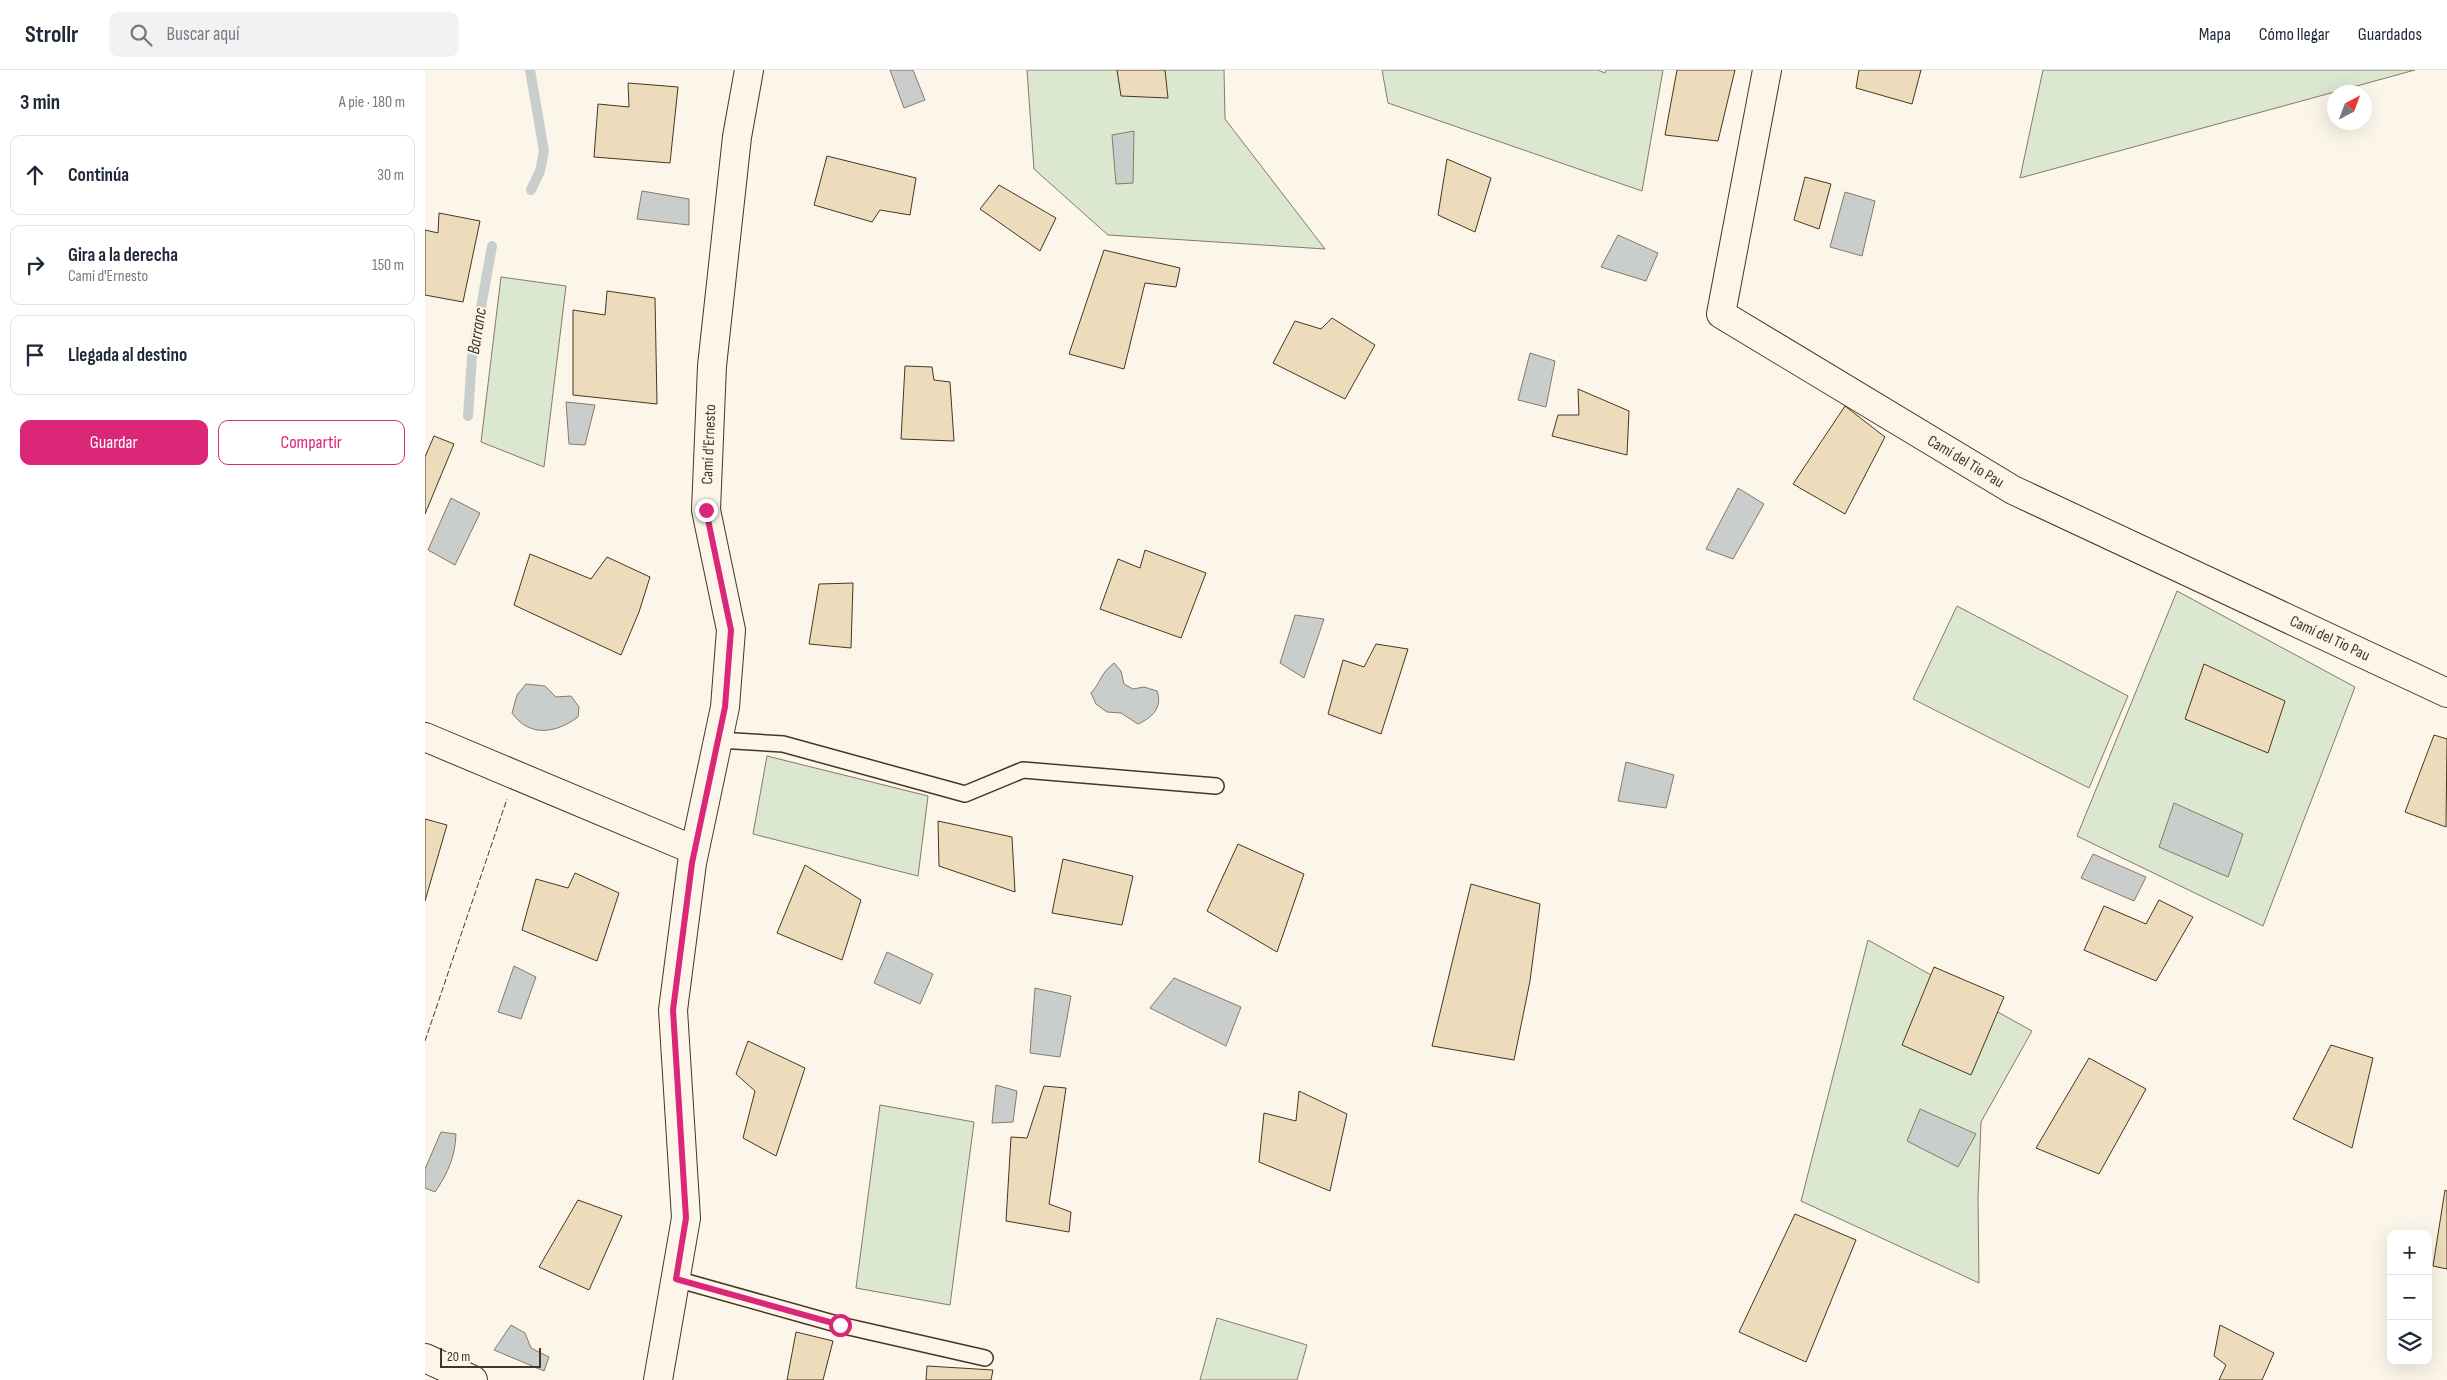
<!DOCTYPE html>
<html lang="es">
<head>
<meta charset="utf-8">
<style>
  :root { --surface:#fff; --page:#f2f2f3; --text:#1f2937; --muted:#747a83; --line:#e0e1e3; --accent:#db2777 }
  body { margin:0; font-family:"Sofia Sans Condensed",sans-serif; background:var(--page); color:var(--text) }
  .controls { position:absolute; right:15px; bottom:15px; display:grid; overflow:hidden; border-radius:10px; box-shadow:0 5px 20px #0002 }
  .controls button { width:45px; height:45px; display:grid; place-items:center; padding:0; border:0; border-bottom:1px solid var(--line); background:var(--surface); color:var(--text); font:25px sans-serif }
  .compass { position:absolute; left:1902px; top:15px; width:45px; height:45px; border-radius:50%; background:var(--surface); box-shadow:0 5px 20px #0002; rotate:41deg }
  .scale { position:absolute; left:15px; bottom:12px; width:101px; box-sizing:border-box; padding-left:5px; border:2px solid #4a3520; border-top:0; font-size:14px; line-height:18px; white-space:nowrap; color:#4a3520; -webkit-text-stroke:4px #fbf6e9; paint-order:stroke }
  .stop { position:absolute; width:15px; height:15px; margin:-11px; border:4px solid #db2777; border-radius:50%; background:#fff }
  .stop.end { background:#db2777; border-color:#fff; box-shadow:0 1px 5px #0008 }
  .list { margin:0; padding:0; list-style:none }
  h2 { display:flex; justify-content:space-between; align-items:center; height:65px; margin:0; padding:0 20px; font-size:21px }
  h2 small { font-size:16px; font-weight:400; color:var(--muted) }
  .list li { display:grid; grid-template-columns:32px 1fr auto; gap:15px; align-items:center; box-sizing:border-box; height:80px; margin:0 10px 10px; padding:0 10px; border:1px solid var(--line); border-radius:10px }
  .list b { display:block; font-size:19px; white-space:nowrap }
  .list p { margin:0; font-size:16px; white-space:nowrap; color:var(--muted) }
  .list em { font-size:16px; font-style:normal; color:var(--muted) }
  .actions { display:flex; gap:10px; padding:15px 20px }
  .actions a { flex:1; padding:11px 0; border:1px solid var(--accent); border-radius:10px; text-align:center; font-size:18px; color:var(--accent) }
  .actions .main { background:var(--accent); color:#fff }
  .icon { flex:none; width:28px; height:28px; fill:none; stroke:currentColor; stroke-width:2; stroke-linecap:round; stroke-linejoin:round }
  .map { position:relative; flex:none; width:2022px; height:1310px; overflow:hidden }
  header { display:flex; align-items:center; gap:30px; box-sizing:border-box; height:70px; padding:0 25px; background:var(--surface); border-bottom:1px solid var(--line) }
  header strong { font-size:24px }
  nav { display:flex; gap:28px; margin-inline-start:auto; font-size:18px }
  .search { width:350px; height:45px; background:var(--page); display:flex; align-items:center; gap:12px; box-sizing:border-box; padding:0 18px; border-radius:10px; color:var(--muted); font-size:19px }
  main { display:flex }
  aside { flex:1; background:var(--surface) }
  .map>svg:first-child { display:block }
</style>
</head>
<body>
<header>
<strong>Strollr</strong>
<div class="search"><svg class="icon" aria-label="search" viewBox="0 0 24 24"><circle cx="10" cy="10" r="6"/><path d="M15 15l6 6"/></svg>Buscar aquí</div>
<nav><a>Mapa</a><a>Cómo llegar</a><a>Guardados</a></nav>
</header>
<main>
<aside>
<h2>3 min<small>A pie · 180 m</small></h2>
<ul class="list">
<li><svg class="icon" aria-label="ahead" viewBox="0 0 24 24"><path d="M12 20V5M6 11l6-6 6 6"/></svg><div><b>Continúa</b></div><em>30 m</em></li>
<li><svg class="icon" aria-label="right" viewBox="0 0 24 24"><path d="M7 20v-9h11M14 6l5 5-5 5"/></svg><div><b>Gira a la derecha</b><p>Camí d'Ernesto</p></div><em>150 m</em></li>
<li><svg class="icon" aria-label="arrive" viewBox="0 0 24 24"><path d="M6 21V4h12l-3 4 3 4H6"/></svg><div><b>Llegada al destino</b></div></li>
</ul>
<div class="actions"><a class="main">Guardar</a><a>Compartir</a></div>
</aside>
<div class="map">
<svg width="2022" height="1310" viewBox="0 0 2022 1310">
  <rect width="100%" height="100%" fill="#fbf6e9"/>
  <g fill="#dce7d0" stroke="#887966">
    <path d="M602,0h197l1,49 100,130 -217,-14 -74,-66z"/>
    <path d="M957,0h216l7,3 1,-3h57l-21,121 -254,-88z"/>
    <path d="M1618,0h372l-395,108z"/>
    <path d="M76,207l65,9 -22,181 -63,-25z"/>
    <path d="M1752,521l178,96 -92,239 -186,-90z"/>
    <path d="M1532,536l171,90 -39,92 -176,-89z"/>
    <path d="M342,686l161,40 -10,80 -165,-42z"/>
    <path d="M1443,870l164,91 -51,91 -3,76 1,85 -178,-82z"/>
    <path d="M455,1035l94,17 -24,183 -94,-17z"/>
    <path d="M792,1248l90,27 -10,35h-97z"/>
  </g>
  <g fill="#c9cecd" stroke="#887966">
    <path d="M465,0h23l12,30 -21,8z"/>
    <path d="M709,61l-1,52 -17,1 -4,-49z"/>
    <path d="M217,121l47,8v26l-52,-6z"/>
    <path d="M1420,122l30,9 -13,55 -32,-9z"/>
    <path d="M1193,165l40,18 -12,28 -45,-14z"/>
    <path d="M1105,283l25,8 -9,46 -28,-7z"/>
    <path d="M141,332l29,3 -10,40 -16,-1z"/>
    <path d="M1313,418l26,16 -31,55 -27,-10z"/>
    <path d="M26,428l29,15 -25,52 -27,-15z"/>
    <path d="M870,545l29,4 -20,59 -24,-15z"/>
    <path d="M689,593l7,8 3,13 9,5 11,-2 13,4c6,16 -5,27 -19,33l-17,-11 -14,-1 -11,-8 -5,-11c11,-12 8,-18 23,-30z"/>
    <path d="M101,614l19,2 11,11 15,-1 8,11 -1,10c-23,17 -49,20 -66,-4l5,-18z"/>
    <path d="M1201,692l48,13 -8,33 -48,-7z"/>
    <path d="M1749,733l69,31 -15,43 -69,-30z"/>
    <path d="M1668,784l53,23 -12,24 -53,-23z"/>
    <path d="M462,882l46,22 -13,30 -46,-21z"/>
    <path d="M89,896l22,11 -15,42 -23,-7z"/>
    <path d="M749,908l67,29 -15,39 -76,-38z"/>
    <path d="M610,918l36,8 -11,61 -30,-4z"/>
    <path d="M571,1015l21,6 -4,31 -21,1z"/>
    <path d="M1495,1039l56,25 -18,33 -51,-26z"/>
    <path d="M16,1062l15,2c-1,23 -8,39 -21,58l-10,-4v-19z"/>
    <path d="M86,1255l14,8 6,15 18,9 -5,14 -50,-21z"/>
  </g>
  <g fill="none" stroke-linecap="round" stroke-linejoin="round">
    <g stroke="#c9cecd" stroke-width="10">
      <path d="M105,0l14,81 -4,20 -9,19"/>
      <path d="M43,346l4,-59 20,-111"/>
    </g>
  </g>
  <g fill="#ecdcbc" stroke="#4a3520">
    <path d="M692,0h48l3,28 -47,-2z"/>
    <path d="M1252,0h58l-17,71 -53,-6z"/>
    <path d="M1434,0h62l-9,34 -56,-16z"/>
    <path d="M203,13l50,4 -8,76 -76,-6 4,-53 31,3z"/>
    <path d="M402,86l89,22 -6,37 -30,-5 -8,12 -58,-17z"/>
    <path d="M1022,89l44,19 -16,54 -37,-17z"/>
    <path d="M1380,107l26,7 -12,45 -25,-9z"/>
    <path d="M574,115l57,33 -16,33 -60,-42z"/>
    <path d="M14,143l41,8 -17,81 -38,-7v-65l13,3z"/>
    <path d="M679,180l76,18 -4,19 -31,-4 -21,86 -55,-15z"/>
    <path d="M182,221l48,7 2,106 -84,-9v-85l32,5z"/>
    <path d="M907,248l43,27 -30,54 -72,-36 22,-42 26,8z"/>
    <path d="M480,296l27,1 2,13 16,2 4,59 -53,-2z"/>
    <path d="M1153,319l51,22 -2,44 -75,-19 6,-21h21z"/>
    <path d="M1420,336l40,31 -40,77 -52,-30z"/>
    <path d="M9,366l20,8 -29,70v-57z"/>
    <path d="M720,480l61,23 -25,65 -81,-29 18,-50 22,9z"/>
    <path d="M105,484l61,25 16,-22 43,20 -11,35 -18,43 -107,-50z"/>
    <path d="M428,513l-2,65 -42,-4 10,-60z"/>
    <path d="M951,574l32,5 -27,85 -53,-20 15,-54 21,7z"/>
    <path d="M1779,594l81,37 -17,52 -83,-34z"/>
    <path d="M2009,665l13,4 -1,88 -41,-15z"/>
    <path d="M0,749l22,6 -22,76z"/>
    <path d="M513,751l74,16 3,55 -76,-26z"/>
    <path d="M813,774l66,30 -27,78 -70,-41z"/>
    <path d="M638,789l70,17 -11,49 -70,-12z"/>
    <path d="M380,795l56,35 -19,60 -65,-27z"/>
    <path d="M150,803l44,20 -22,68 -75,-31 14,-51 32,9z"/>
    <path d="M1046,814l69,20 -10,77 -16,79 -82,-14z"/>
    <path d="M1734,830l34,17 -37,64 -72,-31 20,-44 42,18z"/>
    <path d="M1509,897l70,30 -33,78 -69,-30z"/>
    <path d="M323,971l57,27 -29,88 -33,-18 12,-47 -19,-17z"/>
    <path d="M1906,975l42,13 -21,90 -59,-29z"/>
    <path d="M1664,988l57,31 -47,85 -63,-26z"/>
    <path d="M619,1016l22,2 -17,116 22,8 -2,20 -63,-11 5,-84 16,1z"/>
    <path d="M874,1021l48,23 -17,77 -71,-29 5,-49 32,8z"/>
    <path d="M2020,1120l2,1v78l-14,-3z"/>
    <path d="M153,1130l44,16 -33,74 -50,-23z"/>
    <path d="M1370,1144l61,26 -50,122 -67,-30z"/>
    <path d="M1795,1255l54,28 -12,27h-43l7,-15 -12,-9z"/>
    <path d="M371,1262l37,9 -10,39h-36z"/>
    <path d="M502,1296l66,4 -2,10h-65z"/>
  </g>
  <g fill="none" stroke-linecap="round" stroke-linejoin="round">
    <g stroke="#4a3520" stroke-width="18">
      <g id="lane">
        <path d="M293,670l65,4 182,50 58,-24 193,16"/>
        <path d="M251,1209l164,46 145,33"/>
      </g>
    </g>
    <g stroke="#4a3520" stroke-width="30">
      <g id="street">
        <path id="s1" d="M1342,0l-46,244 292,176 434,203"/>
        <path d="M0,667l269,113"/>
        <path d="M0,1288l48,22"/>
        <path id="s2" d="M233,1310l28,-162 -13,-208 19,-147 33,-156 6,-77 -25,-120 6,-144 25,-229 12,-67"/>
      </g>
    </g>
    <use href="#lane" stroke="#fbf6e9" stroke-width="15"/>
    <use href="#street" stroke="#fbf6e9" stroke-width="28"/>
    <path stroke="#4a3520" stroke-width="1" stroke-dasharray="6 2.5" stroke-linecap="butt" d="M0,971l82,-242"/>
  </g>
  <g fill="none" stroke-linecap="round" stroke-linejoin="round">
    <path stroke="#db2777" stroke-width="6" d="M281,440l25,120 -6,77 -33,156 -19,147 13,208 -10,61 164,46"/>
  </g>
  <g text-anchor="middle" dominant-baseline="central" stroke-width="4" stroke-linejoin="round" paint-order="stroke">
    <g font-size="16" fill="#4a3520" stroke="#fbf6e9">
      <text stroke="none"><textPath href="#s2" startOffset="946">Camí d'Ernesto</textPath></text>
      <text stroke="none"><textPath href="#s1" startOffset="534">Camí del Tio Pau</textPath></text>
      <text stroke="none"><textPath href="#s1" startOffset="939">Camí del Tio Pau</textPath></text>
    </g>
    <g font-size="18" font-style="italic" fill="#4a3520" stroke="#fbf6e9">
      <text transform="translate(52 261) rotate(-81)">Barranc</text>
    </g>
  </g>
</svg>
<div class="controls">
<button>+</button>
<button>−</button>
<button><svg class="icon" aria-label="layers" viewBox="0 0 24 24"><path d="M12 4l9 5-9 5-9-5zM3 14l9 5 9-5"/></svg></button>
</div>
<svg class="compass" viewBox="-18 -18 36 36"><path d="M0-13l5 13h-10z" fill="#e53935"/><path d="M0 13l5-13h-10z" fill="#747a83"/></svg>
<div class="scale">20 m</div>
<div class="stop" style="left:415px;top:1255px"></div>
<div class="stop end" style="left:281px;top:440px"></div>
</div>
</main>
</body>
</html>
